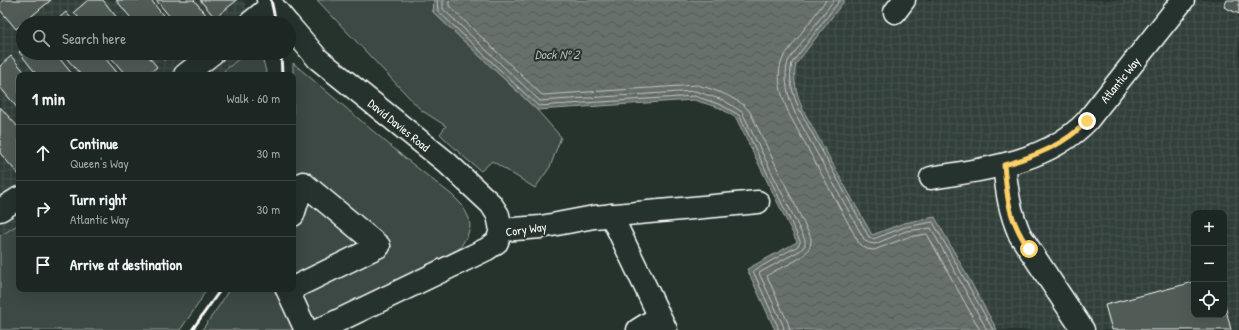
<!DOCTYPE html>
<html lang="en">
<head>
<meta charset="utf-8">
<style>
  :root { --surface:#1c2622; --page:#252e2a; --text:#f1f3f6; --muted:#a0a5a5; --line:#3a4340 }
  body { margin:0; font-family:"Patrick Hand",sans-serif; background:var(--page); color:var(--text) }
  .controls { position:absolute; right:12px; bottom:12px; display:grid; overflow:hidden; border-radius:8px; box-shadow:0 4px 16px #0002 }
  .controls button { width:36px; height:36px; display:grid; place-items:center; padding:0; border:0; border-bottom:1px solid var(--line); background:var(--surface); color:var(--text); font:20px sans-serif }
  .stop { position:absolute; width:12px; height:12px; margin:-9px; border:3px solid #ffd166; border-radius:50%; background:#fff }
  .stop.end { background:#ffd166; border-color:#fff; box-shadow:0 1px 4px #0008 }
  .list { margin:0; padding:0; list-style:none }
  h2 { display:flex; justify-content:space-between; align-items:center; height:52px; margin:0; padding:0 16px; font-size:17px }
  h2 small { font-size:13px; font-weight:400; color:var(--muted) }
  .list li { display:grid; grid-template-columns:26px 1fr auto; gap:12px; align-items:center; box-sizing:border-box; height:56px; padding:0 16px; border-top:1px solid var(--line) }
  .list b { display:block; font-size:15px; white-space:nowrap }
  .list p { margin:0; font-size:13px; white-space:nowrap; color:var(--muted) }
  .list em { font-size:13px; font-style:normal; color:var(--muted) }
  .icon { flex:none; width:22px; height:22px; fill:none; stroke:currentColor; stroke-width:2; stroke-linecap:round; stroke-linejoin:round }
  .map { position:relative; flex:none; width:1239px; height:330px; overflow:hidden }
  .search { position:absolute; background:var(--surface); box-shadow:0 4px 16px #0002; left:16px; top:16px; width:280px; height:44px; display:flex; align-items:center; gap:10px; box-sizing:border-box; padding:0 14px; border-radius:22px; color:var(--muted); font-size:15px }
  .panel { position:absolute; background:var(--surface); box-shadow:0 4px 16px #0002; left:16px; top:72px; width:280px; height:220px; border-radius:8px }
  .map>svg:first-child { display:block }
</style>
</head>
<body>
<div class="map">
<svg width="1239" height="330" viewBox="0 0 1239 330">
  <defs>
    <pattern id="industrial-grid" width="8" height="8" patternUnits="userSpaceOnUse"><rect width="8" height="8" fill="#333f3a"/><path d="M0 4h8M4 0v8" fill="none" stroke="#47524e"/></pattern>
    <pattern id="water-waves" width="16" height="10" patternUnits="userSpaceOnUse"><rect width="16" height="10" fill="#67706c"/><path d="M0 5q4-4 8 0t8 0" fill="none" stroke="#575a59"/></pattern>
  </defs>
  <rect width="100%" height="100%" fill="#26332d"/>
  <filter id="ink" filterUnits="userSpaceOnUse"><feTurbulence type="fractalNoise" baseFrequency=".025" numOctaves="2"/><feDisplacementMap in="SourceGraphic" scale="8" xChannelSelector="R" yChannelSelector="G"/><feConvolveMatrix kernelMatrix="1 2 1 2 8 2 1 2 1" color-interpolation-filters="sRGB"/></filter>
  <g filter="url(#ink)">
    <g fill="url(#industrial-grid)" fill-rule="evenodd">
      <path d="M0,0h242l3,4 7,19h-229v30h223l-27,22h-200v149l-19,12z"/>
      <path d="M845,0h394v330h-242l-61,-113 -32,6 -32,12 -69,-125 -6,-15 -2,-9 -1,-14 2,-8zM1194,213h30v102h-30z"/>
    </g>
    <g fill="#3e4944" stroke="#9ea4a2">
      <path d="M317,0h117l-1,12 104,98 24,27 -11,30 -15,21 -43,-27 -11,10 -16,-13 -25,-24 6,-8 -25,-16z"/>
      <path d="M246,53h15l6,22h-48z"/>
      <path d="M293,63l113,96 46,36 10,10 7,13 1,9 -3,9 -7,12 -44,24 -120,58h-94l19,-27 8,-14h64z"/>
      <path d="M19,224v65h187l-7,14 -19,27h-180v-94z"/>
    </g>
    <path fill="url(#water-waves)" stroke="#a4a9a7" d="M434,0h411l-49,64c-4,16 1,30 7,46l69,125 32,-12 31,-6 62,113h-222l-28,-61 50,-27 -61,-124 -16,-10 -26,-8 -157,10 -104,-98z"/>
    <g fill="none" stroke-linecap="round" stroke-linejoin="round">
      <g stroke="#c2c6c4" stroke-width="1">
        <path d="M437,0l1,11 100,95 157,-10 26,9 18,10 61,126v2l-2,3 -45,25 25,56v3"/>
        <path d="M443,0v9l97,92 155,-10 28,9 19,12 63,128v5l-4,5 -42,23 24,52 1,5"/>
        <path d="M449,0v6l93,89 154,-10 12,3 19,7 17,10 6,7 61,126c2,22 -31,27 -44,38l21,47 2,7"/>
        <path d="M826,0l-41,55c-12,18 -3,43 5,61l70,129 7,4 7,1 34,-13 19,-3 53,96"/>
        <path d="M834,0l-46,61c-5,19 0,35 7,52l70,128 4,2 6,1 31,-13 25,-3 56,102"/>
        <path d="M840,0l-48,63c-4,17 1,32 8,48l69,126 4,2 32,-12 28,-5 60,108"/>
      </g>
    </g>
    <g fill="#515c57" stroke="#fff">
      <path d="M3,0h48l-35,29 -16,-19v-7z"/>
      <path d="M88,0h15l18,23h-38l-9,-11z"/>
      <path d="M116,0h35l18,23h-34z"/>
      <path d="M156,0h38l17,21 -2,2h-34z"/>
      <path d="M200,0h36v1l-21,17z"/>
      <path d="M1227,0h12v14l-15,-7z"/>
      <path d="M66,12l9,11h-22z"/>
      <path d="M23,49v4h32l18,22h-36l-18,-23z"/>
      <path d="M62,53h39l18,22h-38z"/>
      <path d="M107,53h39l11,14 -10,8h-21z"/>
      <path d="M159,53h13l-8,7z"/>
      <path d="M11,56l16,19h-8v35l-19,-23v-21z"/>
      <path d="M0,107l19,21v47l-19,-22z"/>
      <path d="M1194,282v33h30v-14l7,29h-119l-7,-25z"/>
    </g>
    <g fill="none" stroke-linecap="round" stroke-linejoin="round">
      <g stroke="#fff" stroke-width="25">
        <g id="minor">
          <path d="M268,0l19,23"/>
          <path d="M895,12l9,-12"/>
          <path d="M250,23l22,-18"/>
          <path d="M289,25l29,34 128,103 45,42 7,11 3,15 -4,12 -10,7 -168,81"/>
          <path d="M185,75l28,-22"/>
          <path d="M1004,165c3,26 5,45 16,70l63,95"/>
          <path d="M931,178c54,-9 116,-15 156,-57l96,-121"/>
          <path d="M0,210l19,-12"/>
          <path d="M293,215l10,-32 76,63 -86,42"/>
          <path d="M611,215l55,115"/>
          <path d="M501,230l40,-3 53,-10 164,-15"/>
          <path d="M287,289l19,41"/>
          <path d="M638,330l21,-13"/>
        </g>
      </g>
      <use href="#minor" stroke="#26332d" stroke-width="22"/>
      <g stroke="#fff" stroke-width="3">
        <path d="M271,0l5,23"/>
        <path d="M281,53l1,22"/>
        <path d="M192,330l29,-41"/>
      </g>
    </g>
  </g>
  <g fill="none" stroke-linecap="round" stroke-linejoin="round" filter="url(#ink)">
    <path stroke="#ffd166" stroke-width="5" d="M1029,249c-6,-9 -11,-18 -15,-28 -7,-17 -8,-38 -10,-56 31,-9 61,-20 83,-44"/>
  </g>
  <g text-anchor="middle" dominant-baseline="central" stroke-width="4" stroke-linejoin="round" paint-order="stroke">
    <g font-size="12" fill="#fff" stroke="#26332d">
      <text transform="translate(1120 80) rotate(-51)">Atlantic Way</text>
      <text transform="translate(399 125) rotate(39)">David Davies Road</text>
      <text transform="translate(526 229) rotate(-8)">Cory Way</text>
    </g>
    <g font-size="13" font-style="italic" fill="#b3b8b6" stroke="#26332d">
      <text x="557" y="54">Dock Nº 2</text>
    </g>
  </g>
</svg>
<div class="controls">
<button>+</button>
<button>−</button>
<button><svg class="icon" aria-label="locate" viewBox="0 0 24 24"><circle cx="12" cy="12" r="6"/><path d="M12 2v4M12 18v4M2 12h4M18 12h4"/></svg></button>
</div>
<div class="stop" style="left:1029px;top:249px"></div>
<div class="stop end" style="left:1087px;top:121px"></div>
<div class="search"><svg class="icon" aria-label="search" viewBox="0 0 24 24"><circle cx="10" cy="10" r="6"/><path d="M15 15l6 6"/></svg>Search here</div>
<section class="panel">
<h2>1 min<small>Walk · 60 m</small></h2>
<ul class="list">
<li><svg class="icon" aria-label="ahead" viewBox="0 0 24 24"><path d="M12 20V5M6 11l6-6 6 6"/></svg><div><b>Continue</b><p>Queen's Way</p></div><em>30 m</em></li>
<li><svg class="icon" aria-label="right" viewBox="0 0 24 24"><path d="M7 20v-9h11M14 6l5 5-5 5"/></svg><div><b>Turn right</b><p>Atlantic Way</p></div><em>30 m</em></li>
<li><svg class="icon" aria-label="arrive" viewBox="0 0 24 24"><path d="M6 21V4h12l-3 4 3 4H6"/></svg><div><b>Arrive at destination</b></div></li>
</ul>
</section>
</div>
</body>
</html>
